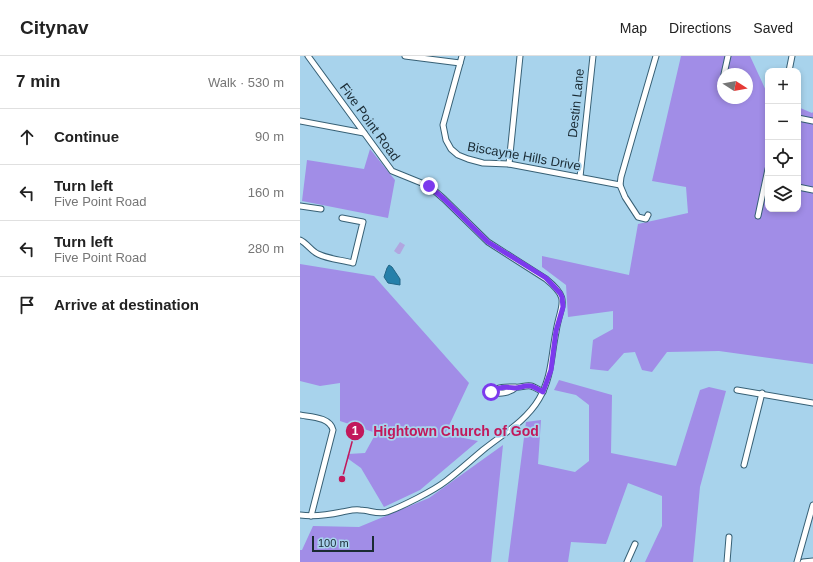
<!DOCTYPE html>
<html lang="en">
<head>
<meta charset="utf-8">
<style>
  :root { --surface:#fff; --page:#f2f2f2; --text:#222; --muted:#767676; --line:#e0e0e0 }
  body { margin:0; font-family:Helvetica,sans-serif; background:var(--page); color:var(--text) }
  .controls { position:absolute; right:12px; top:12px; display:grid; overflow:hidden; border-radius:8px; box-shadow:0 2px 6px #0003 }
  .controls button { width:36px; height:36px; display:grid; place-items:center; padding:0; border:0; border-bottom:1px solid var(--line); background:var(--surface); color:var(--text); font:20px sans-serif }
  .compass { position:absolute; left:417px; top:12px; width:36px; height:36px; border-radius:50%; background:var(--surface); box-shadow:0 2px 6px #0003; rotate:101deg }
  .scale { position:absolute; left:12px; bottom:10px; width:62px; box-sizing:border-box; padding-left:4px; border:2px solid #1a2b34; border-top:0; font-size:11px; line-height:14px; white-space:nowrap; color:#1a2b34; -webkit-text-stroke:3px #a8d3ec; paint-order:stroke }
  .stop { position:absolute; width:12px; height:12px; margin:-9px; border:3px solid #7c3aed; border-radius:50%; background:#fff }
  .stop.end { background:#7c3aed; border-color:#fff; box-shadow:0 1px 4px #0008 }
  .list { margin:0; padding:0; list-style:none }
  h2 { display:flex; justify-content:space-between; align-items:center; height:52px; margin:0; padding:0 16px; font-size:17px }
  h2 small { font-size:13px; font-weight:400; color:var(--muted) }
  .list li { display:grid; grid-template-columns:26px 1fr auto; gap:12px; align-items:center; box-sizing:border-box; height:56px; padding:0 16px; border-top:1px solid var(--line) }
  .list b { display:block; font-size:15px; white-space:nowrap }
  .list p { margin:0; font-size:13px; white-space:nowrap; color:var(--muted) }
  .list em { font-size:13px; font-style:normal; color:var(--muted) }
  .icon { flex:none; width:22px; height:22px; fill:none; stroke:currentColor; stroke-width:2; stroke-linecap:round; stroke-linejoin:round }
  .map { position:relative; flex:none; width:513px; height:506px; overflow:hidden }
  header { display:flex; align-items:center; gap:24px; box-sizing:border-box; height:56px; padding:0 20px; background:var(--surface); border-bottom:1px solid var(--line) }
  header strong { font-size:19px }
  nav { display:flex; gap:22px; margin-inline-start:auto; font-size:14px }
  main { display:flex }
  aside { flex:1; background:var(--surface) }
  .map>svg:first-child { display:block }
</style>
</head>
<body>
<header>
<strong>Citynav</strong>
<nav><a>Map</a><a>Directions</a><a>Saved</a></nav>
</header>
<main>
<aside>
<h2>7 min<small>Walk · 530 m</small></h2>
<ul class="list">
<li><svg class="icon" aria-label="ahead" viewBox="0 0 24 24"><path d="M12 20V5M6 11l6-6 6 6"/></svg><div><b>Continue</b></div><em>90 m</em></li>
<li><svg class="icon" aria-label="left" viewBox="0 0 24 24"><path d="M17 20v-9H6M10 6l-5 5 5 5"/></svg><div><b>Turn left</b><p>Five Point Road</p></div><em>160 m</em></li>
<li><svg class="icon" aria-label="left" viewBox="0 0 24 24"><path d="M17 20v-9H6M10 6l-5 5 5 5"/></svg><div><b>Turn left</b><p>Five Point Road</p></div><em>280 m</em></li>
<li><svg class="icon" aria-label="arrive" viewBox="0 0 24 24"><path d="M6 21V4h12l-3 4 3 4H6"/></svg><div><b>Arrive at destination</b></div></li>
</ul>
</aside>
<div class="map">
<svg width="513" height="506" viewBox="0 0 513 506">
  <rect width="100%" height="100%" fill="#a8d3ec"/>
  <path fill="#b1a6e0" d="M100,186l5,3 -5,9h-2l-4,-3z"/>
  <g fill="#a18de7" fill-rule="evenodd">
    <path d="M381,0h69l18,39v114h30v-102l14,6 1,-1v252l-94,-13 -52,1 -15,20 -10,-2 -7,-18 -11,1 -16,18 -18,-2 3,-29 20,-11v-18l-45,6 -2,-32 -24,-18v-11l87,19 9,-51 50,-11 -2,-26 -34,-6zM423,18h24v24h-24z"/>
    <path d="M70,93l25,31 -7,38 -86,-17 5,-41 57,9z"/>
    <path d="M0,208l74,12 95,107 -24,51 33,7 -58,49 -36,17 -23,-39 -14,-10 1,-4 17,-1 11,-20 -36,-12v-38l-20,3 -20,-5z"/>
    <path d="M259,324l53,15 -1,58 65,13 24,-76 9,-3 17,4 -26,96 -7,75h-48l17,-36v-30l-34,-13 -22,61 -35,-2 -3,20h-60l18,-140 15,-2 -3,44 37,8 14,-11v-56l-13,-10 -22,-5z"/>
    <path d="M203,389l-12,117h-191v-12h2l11,-24 46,1 70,-29z"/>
  </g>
  <path fill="#2580aa" stroke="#226687" d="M89,209l3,2 8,12v6l-12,-2 -4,-6 3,-9z"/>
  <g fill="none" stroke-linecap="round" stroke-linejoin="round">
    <g stroke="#376075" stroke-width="7">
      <g id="minor">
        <path d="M105,0l55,7"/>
        <path d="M162,0l-19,69 3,15 5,9 7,6 10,4 15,4 26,1 111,21"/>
        <path d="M489,15l3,-15"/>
        <path d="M424,18l4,-18"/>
        <path d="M421,29l2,-7"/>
        <path d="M498,62l15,3"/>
        <path d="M0,65l64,12"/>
        <path d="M209,108l11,-108"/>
        <path d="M280,121l13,-121"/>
        <path d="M498,131l15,3"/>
        <path d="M0,150l21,3"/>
        <path d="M348,159l-2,4 -8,-2 -13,-20 -5,-12 1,-8 12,-42 23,-79"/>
        <path d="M458,160l10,-47"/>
        <path d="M0,184c7,3 11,11 18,14 10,5 24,6 35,9l10,-41 -21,-4"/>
        <path d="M215,332c-4,4 -15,7 -22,4 5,-6 15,-5 22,-5 5,1 10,-2 16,-1 4,1 8,4 12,6"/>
        <path d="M437,334l76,13"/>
        <path d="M0,359c11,2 30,2 33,15l-22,86"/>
        <path d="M444,409l18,-72"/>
        <path d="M0,459c15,2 28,0 42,-3 6,-1 12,-3 18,-2 9,0 18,5 27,2 16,-6 46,-21 59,-31 13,-10 25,-21 37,-31 20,-16 43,-29 56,-51 13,-22 12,-43 17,-67 4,-28 16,-32 -10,-53l-58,-37 -44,-43 -15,-13 -37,-15 -84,-115"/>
        <path d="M327,506l8,-18"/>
        <path d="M427,506l2,-25"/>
        <path d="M497,506l16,-57"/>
        <path d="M503,506l10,-1"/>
      </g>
    </g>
    <use href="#minor" stroke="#fff" stroke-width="5"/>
  </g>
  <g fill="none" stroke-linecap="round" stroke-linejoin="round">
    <path stroke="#7c3aed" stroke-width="5" d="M129,130l15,13 44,43 58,36 14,15 2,4 1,10 -7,24 -5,39 -8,22c-4,-2 -8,-5 -12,-6 -6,-1 -11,2 -16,2 -7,-1 -17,-2 -22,4h-2"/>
  </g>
  <g text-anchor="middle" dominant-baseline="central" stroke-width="3.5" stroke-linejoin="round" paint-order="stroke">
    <g font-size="13" fill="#1a2b34" stroke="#a8d3ec">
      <text transform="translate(276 47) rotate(-84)">Destin Lane</text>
      <text transform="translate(70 66) rotate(54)">Five Point Road</text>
      <text transform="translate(224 100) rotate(10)">Biscayne Hills Drive</text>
    </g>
  </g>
  <path fill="none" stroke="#c2185b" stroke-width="1.5" d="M42 423L55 375"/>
  <g fill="#c2185b" stroke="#a8d3ec" stroke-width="1.5">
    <circle cx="42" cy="423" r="4"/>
    <circle cx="55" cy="375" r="10"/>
  </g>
  <g font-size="12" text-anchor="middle" font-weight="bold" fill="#fff">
    <text x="55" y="379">1</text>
  </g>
  <g font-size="14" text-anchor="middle" font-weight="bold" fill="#c2185b" stroke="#a8d3ec" stroke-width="3.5" stroke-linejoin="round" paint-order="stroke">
    <text x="156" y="380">Hightown Church of God</text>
  </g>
</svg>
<div class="controls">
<button>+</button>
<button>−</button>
<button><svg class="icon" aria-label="locate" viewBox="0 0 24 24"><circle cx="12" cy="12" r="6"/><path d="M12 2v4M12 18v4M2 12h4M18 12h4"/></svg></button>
<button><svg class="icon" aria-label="layers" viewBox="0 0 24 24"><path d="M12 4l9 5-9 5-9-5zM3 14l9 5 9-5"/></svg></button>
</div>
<svg class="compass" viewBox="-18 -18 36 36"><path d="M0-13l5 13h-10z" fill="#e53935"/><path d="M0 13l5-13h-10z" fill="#767676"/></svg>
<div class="scale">100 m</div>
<div class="stop" style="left:191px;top:336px"></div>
<div class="stop end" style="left:129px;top:130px"></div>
</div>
</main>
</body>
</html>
